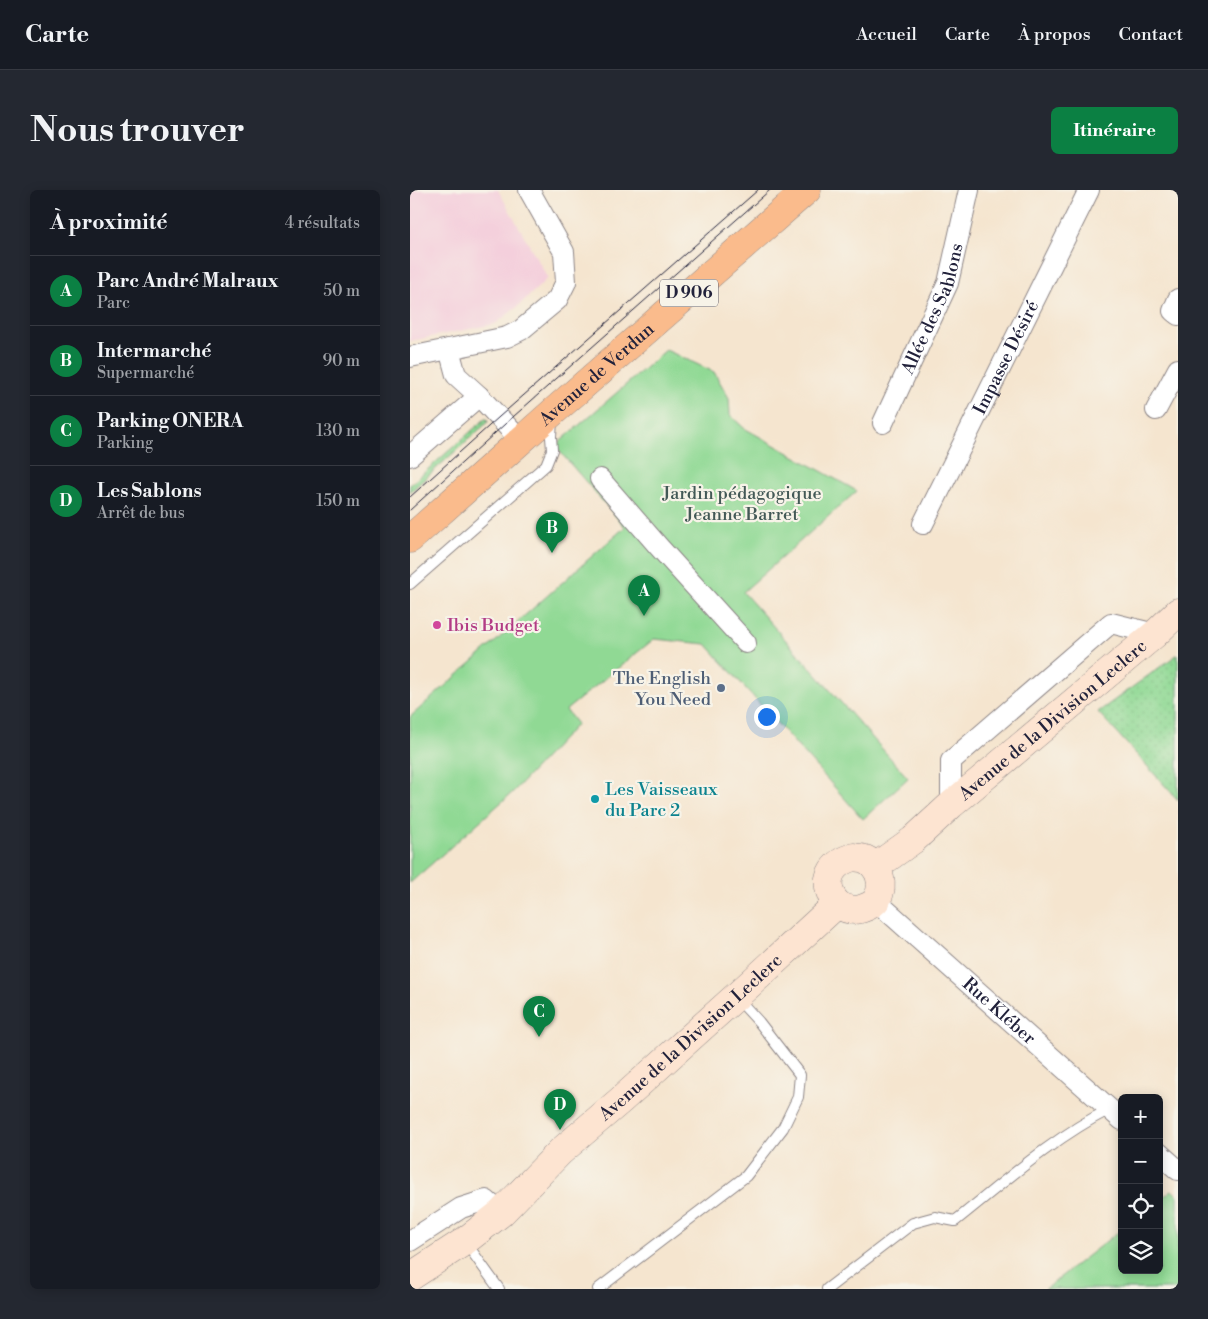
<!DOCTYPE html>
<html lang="fr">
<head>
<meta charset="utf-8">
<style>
  :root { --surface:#171b24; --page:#242831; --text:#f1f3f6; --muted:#9ea1a6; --line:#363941; --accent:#0b8043 }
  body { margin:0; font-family:"Libre Bodoni",serif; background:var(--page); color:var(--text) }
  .controls { position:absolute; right:15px; bottom:15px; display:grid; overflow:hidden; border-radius:8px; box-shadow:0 2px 12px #0003 }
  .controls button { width:45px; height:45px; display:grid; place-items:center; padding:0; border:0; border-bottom:1px solid var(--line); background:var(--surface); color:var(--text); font:25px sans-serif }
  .you { position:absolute; left:356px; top:526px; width:18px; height:18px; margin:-12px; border:4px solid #fff; border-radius:50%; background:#1a73e8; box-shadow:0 0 0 8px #1a73e833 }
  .badge { display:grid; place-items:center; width:32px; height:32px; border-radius:50%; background:var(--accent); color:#fff; font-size:16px; font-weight:700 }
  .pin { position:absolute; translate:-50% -41px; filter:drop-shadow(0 1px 2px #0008) }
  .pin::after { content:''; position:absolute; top:26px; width:18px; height:15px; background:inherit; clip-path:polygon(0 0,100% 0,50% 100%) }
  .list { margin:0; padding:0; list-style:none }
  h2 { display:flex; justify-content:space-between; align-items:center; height:65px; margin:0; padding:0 20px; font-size:21px }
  h2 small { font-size:16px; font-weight:400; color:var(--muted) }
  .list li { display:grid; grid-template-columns:32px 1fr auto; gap:15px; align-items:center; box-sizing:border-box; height:70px; padding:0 20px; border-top:1px solid var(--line) }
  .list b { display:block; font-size:19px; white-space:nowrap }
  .list p { margin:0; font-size:16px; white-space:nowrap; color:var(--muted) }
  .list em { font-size:16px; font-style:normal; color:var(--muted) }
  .icon { flex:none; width:28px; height:28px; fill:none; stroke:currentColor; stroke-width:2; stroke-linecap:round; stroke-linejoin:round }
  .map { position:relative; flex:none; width:768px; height:1099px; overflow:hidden; border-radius:8px }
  header { display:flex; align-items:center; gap:30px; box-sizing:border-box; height:70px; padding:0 25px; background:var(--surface); border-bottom:1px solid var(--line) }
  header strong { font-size:24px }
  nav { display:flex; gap:28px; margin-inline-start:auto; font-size:18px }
  .intro { display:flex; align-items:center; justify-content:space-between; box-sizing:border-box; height:120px; padding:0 30px }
  h1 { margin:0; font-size:35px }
  .button { padding:12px 22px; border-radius:8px; background:var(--accent); color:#fff; font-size:18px; font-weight:700 }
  main { display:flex; gap:30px; padding:0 30px }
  aside { flex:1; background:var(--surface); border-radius:8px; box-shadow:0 2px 12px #0003 }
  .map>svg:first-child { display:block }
</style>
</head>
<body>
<header>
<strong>Carte</strong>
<nav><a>Accueil</a><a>Carte</a><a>À propos</a><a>Contact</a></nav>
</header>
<div class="intro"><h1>Nous trouver</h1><a class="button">Itinéraire</a></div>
<main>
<aside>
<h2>À proximité<small>4 résultats</small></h2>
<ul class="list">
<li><span class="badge">A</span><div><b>Parc André Malraux</b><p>Parc</p></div><em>50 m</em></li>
<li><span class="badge">B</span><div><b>Intermarché</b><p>Supermarché</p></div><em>90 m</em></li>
<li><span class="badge">C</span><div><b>Parking ONERA</b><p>Parking</p></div><em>130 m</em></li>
<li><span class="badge">D</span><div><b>Les Sablons</b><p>Arrêt de bus</p></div><em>150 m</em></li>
</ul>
</aside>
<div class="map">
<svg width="768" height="1099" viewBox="0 0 768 1099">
  <defs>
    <pattern id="grass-dots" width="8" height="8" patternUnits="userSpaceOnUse" patternTransform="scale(1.25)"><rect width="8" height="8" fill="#90d994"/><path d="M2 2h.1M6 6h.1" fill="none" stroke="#7cba80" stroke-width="1.8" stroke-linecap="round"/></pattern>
  </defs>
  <rect width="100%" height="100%" fill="#f7f3e8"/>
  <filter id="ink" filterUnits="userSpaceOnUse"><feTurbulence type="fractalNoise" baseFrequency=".02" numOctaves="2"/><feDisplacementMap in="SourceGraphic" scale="10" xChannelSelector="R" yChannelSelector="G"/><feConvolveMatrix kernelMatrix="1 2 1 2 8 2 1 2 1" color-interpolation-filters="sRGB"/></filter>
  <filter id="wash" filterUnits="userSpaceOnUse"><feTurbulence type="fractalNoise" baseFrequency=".0096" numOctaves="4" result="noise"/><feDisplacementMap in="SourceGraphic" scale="20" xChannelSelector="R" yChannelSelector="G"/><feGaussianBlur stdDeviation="1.12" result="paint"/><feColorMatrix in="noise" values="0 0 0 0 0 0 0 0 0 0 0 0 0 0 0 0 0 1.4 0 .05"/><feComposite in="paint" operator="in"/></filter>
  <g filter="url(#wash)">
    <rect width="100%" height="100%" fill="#f5e5cf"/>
    <path fill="#f4cfdc" d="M0,0h88l50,88 -32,30 -21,16 -85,17z"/>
    <g fill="url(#grass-dots)" stroke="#597e68">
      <path d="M75,229h2l1,3 -78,70v-7z"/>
      <path d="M768,464v146l-80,-88z"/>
    </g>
    <g fill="#90d994" stroke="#597e68">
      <path d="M256,160l48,22 15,26 1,17 14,13 113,63 -114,101 165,186 -45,41 -157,-175 -52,-5 -88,71 11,14 -64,68 -103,91v-166l215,-190 -70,-81z"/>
      <path d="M762,1000l6,6v93h-133l77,-60v41h37v-70z"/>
    </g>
  </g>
  <g filter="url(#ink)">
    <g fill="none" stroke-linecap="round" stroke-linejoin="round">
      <g stroke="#8c8485" stroke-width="12">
        <g id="lane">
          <path d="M0,394l136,-119 6,-15 -1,-13 1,-17"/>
          <path d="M56,1053l33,46"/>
          <path d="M188,1099l148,-113 37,-48 15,-31 2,-22 -41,-53 -23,-25"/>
          <path d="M417,1099l86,-66 22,-6 20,4c49,-39 98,-83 155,-112"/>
        </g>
      </g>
      <g stroke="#8c8485" stroke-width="22">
        <g id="street">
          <path d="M768,109l-5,12 5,4"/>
          <path d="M39,159l7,26 23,21 42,45"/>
          <path d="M0,167l97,-20 14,-7 36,-30 9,-18 -2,-30 -35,-62"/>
          <path d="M746,220l22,-41"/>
          <path id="s1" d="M473,233l65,-140 21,-93"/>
          <path d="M0,266l69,-60"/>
          <path d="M190,289l59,68 87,96"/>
          <path id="s2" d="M513,334l166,-334"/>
          <path d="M541,615v-44l160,-138 44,11"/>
          <path id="s3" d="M466,711l246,219"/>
          <path d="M749,963l19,17"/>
          <path d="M0,1051l51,-33 25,-8 15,13"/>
        </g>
      </g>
      <g stroke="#8c8485" stroke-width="29">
        <g id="secondary">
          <path d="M444,667c4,1 8,1 11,2 15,7 20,26 12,40 -3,5 -10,8 -16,10 -32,8 -50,-42 -7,-52z"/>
          <path id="s4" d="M465,677l38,-27 38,-35 204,-171 23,-22"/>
          <path id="s5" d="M0,1087l55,-36 36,-28 59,-61 61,-52 129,-116 87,-80"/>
        </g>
      </g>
      <g stroke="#8c8485" stroke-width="29">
        <g id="primary">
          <path id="s6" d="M0,349l143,-127 254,-222"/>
        </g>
      </g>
      <use href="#lane" stroke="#fff" stroke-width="10"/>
      <use href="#street" stroke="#fff" stroke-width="20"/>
      <use href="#secondary" stroke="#fde4d1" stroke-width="28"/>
      <use href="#primary" stroke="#fabb8c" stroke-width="28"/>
      <g stroke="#22223b" stroke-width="1">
        <path d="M0,307l89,-80 259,-227"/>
        <path d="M0,320l95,-86 265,-234"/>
      </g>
    </g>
  </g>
  <circle fill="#d1479c" stroke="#f7f3e8" stroke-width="2" cx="27" cy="435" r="5"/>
  <circle fill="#5c6f8a" stroke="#f7f3e8" stroke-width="2" cx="311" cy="498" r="5"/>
  <circle fill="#0f9aa8" stroke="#f7f3e8" stroke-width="2" cx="185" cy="609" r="5"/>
  <g text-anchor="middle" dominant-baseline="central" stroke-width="4.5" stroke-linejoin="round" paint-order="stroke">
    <rect fill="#f7f3e8" stroke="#62616f" stroke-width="1" x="250" y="89.5" width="58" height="27" rx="4"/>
    <g font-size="16" font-weight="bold" fill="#22223b">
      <text x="279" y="103">D 906</text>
    </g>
    <g font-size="18" fill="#22223b" stroke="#f7f3e8">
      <text stroke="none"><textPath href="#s1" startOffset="125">Allée des Sablons</textPath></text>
      <text stroke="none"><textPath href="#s2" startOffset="186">Impasse Désiré</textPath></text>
      <text stroke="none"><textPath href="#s6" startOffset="249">Avenue de Verdun</textPath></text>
      <text stroke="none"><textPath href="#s4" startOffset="231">Avenue de la Division Leclerc</textPath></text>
      <text stroke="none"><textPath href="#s3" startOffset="165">Rue Kléber</textPath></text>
      <text stroke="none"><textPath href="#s5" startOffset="370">Avenue de la Division Leclerc</textPath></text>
    </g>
    <g font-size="18" fill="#435956" stroke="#f7f3e8">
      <text x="332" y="303">Jardin pédagogique<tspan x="332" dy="21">Jeanne Barret</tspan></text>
    </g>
    <g font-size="18" fill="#b23c85" stroke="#f7f3e8" text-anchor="start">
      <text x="37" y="435">Ibis Budget</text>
    </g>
    <g font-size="18" fill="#4e5e75" stroke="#f7f3e8" text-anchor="end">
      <text x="301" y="488">The English<tspan x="301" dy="21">You Need</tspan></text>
    </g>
    <g font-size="18" fill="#0d838f" stroke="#f7f3e8" text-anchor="start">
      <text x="195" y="599">Les Vaisseaux<tspan x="195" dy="21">du Parc 2</tspan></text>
    </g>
  </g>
</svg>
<div class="controls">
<button>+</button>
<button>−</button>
<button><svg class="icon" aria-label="locate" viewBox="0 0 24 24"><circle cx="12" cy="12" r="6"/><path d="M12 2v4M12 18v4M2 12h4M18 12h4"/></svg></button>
<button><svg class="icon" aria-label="layers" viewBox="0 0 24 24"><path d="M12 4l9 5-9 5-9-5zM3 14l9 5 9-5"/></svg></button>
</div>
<div class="you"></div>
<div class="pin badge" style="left:234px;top:426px">A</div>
<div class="pin badge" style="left:142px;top:363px">B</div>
<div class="pin badge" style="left:129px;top:847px">C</div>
<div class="pin badge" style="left:150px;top:940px">D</div>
</div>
</main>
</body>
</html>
